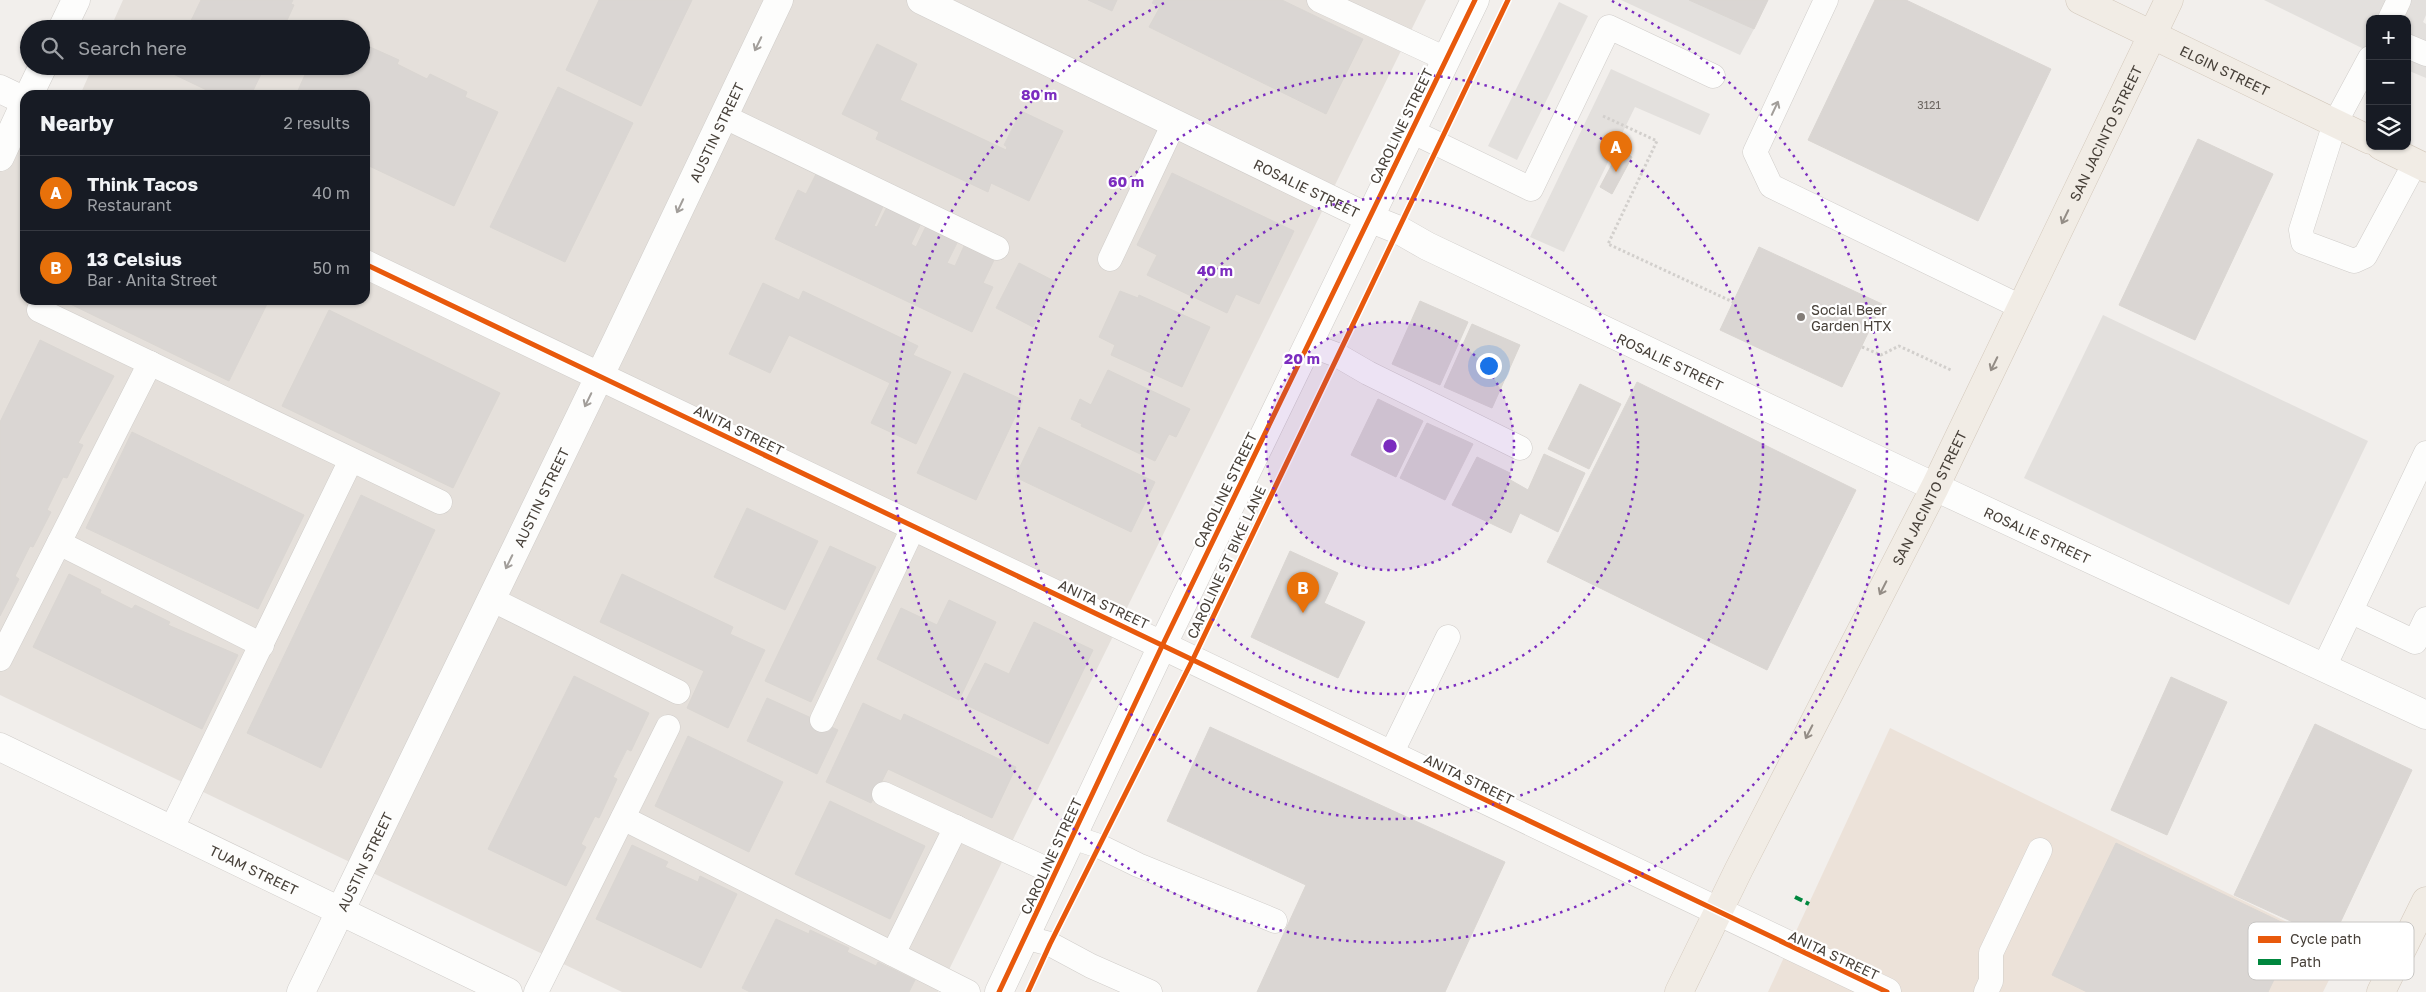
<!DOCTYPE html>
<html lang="en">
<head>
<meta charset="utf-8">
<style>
  :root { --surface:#171b24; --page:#242831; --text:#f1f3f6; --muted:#9ea1a6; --line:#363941; --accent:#837d78 }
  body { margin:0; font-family:"Golos Text",sans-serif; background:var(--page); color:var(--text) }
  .controls { position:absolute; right:15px; top:15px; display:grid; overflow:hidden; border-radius:10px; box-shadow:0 1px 4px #0004 }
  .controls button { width:45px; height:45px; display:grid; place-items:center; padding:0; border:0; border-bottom:1px solid var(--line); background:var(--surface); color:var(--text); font:25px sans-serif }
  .you { position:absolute; left:1488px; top:365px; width:18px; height:18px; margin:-12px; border:4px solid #fff; border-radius:50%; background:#1a73e8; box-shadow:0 0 0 8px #1a73e833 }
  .badge { display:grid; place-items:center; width:32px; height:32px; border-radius:50%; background:var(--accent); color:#fff; font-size:16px; font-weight:700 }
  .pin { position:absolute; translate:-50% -41px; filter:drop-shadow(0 1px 2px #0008) }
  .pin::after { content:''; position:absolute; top:26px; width:18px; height:15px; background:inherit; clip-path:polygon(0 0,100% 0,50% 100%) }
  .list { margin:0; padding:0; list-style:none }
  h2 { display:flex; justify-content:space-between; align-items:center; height:65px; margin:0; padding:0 20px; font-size:21px }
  h2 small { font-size:16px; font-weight:400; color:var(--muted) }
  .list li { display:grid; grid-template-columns:32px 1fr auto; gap:15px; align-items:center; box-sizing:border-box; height:75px; padding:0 20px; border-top:1px solid var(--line) }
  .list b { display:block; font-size:19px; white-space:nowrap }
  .list p { margin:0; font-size:16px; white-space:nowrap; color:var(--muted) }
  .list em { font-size:16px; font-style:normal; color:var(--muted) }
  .icon { flex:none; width:28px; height:28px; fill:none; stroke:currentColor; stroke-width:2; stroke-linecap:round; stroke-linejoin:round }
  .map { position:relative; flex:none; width:2426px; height:992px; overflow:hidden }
  .search { position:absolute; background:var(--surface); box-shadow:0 1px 4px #0004; left:20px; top:20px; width:350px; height:55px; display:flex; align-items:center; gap:12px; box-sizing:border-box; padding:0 18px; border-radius:28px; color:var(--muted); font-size:19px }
  .panel { position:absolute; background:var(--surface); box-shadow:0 1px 4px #0004; left:20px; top:90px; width:350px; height:215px; border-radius:15px }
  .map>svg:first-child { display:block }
</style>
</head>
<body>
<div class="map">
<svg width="2426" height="992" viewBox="0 0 2426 992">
  <rect width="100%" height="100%" fill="#f2efec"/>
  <path fill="#e5e0db" d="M123,0h1303l-488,992h-316l-622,-297v-567l25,12v160h340v-205h-285l13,-29h268v-37h-251z"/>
  <path fill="#ece2d9" d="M1890,728l454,222 -21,42h-555z"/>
  <g fill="#e3e0dd">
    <path d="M1621,0h69l64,29 -14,26z"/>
    <path d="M2264,0h162v15l-3,7 3,2v54l-19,-8v-51h-37v33z"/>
    <path d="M1559,2l29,14 -71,144 -29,-14z"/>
    <path d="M1611,69l99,45 -10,21 -65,-28 -71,145 -34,-15z"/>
    <path d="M2103,315l265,126 -79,164 -265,-127z"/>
  </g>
  <g fill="#dad6d3" stroke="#dad6d2">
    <path d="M201,0h92l-2,4 3,1 -11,24h-96z"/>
    <path d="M599,0h93l-51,106 -75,-36z"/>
    <path d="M1088,0h29l-5,11z"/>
    <path d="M1154,0h128l81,39 -37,75 -177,-87 11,-20 -8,-4z"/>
    <path d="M1689,0h79l-14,29z"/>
    <path d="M1875,0h31l145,69 -73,152 -170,-81z"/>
    <path d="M361,43l38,17 -2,4 30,15 3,-5 37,18 -2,5 33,15 -44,94 -89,-42v-69h-69l13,-29h52z"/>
    <path d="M877,44l40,20 -17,36 106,50 1,-3 -3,-2 17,-34 42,20 -34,70 -38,-18 -3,9 -112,-53 3,-7 -37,-18z"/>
    <path d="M170,66h90l-3,7 4,1 -10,21h-34l-50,-24z"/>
    <path d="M558,87l75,36 -68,139 -75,-35z"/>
    <path d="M2198,139l75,35 -78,166 -76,-35z"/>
    <path d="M1620,149l12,8 -20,37 -12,-7z"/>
    <path d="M819,168l67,32 -12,26 3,1 12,-24 34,16 -12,25 5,3 11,-23 32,15 -12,24 8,3 9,-20 30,14 -11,23 10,4 -21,45 -197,-93 23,-49 8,4z"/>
    <path d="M1172,173l122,58 -35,73 -23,-10 -9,19 -80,-38 10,-20 -20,-10z"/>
    <path d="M1759,247l123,57 -40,83 -122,-57z"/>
    <path d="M1019,263l37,19 -23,45 -37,-19z"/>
    <path d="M763,283l36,17 4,-9 115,55 -5,9 38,17 -35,72 -45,-21 19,-40 -101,-48 -19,38 -41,-19z"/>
    <path d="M1120,291l18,7 1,-3 71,32 -28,60 -71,-32 4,-10 -16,-8z"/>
    <path d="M62,300h207l-40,81z"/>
    <path d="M1420,301l48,21 -28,63 -48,-21z"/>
    <path d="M329,310l171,83 -47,95 -171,-82z"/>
    <path d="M1472,324l48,21 -28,63 -48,-21z"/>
    <path d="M40,340l74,36 -36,67 5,2 -16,33 -4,-1 -16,33 4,2 -18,35 -3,-1 -15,30 4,3 -19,37v-194z"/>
    <path d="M1108,370l82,39 -14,28 -7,-3 -14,27 -74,-35 1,-2 -11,-5 9,-20 11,6z"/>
    <path d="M964,373l59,27 -47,100 -59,-27z"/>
    <path d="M1637,382l219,108 -89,180 -220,-108z"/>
    <path d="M1580,384l41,20 -32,65 -41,-20z"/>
    <path d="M1378,399l45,22 -27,56 -45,-22z"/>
    <path d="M1427,423l46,21 -28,56 -45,-22z"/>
    <path d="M1039,427l116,55 -24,50 -116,-55z"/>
    <path d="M132,432l172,83 -46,94 -172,-81z"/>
    <path d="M1544,454l41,19 -27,59 -38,-19 -9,20 -59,-28 25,-48 33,16 -3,5 21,12z"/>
    <path d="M361,495l74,35 -114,238 -74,-35z"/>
    <path d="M747,508l71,33 -33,69 -71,-33z"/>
    <path d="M830,546l46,21 -65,135 -46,-21z"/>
    <path d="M1290,551l48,22 -14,30 41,19 -27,56 -87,-41z"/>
    <path d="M69,574l32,16 -1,3 32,16 3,-4 35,17 -2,3 70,30 -36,74 -169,-82z"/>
    <path d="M622,574l111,53 -3,7 35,16 -37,78 -41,-20 17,-37 -104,-49z"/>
    <path d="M949,600l47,22 -37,78 -82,-41 24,-51 36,17z"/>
    <path d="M1034,622l59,28 -45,94 -84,-40 21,-41 24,11z"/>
    <path d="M574,676l75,37 -18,38 -4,-2 -14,28 4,2 -18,39 -4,-2 -14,28 5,3 -20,39 -78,-37z"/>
    <path d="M2171,677l56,25 -60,133 -56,-25z"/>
    <path d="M767,698l71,32 -21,44 -70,-33z"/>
    <path d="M863,703l38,18 3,-7 112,53 -24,51 -104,-49 -17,34 -45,-21z"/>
    <path d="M2315,724l97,46 -80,170 -98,-45z"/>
    <path d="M1210,727l295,135 -60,130h-188l49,-107 -139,-64z"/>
    <path d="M688,736l95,46 -34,70 -94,-46z"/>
    <path d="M830,801l95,45 -35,73 -95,-45z"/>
    <path d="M2116,843l182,87 -30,62h-181l-35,-17z"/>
    <path d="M632,845l36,17 -3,5 33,15 2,-6 37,18 -36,74 -105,-49z"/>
    <path d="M776,919l33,15 1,-4 39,18 -2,4 29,14 2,-4 37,18 -6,12h-159l-8,-4z"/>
  </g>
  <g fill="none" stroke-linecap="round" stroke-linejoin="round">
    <g stroke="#d0cdca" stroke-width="25">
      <g id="service">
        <path d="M1319,0l127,59"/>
        <path d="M1826,0l-71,152 16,34 250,121"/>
        <path d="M2390,19l9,-19"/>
        <path d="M2407,46l19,8"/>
        <path d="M2370,58l-35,65 -34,107 2,12 51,19 11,-5 50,-93"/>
        <path d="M723,116l274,132"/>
        <path d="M1411,131l120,58 78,-162 104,49"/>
        <path d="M1110,259l64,-136"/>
        <path d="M39,310l401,192"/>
        <path d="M1308,344l29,11 31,18 152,75"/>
        <path d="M59,543l203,102"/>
        <path d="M491,599l187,93"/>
        <path d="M2352,612l63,30 11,-23"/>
        <path d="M0,659l150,-296"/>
        <path d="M2324,667l102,-214"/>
        <path d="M822,720l92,-194"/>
        <path d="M1391,754l57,-117"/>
        <path d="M884,794l171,79"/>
        <path d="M623,818l345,174"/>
        <path d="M171,830l180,-370"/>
        <path d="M1072,837l27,9 39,19 137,56"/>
        <path d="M1024,937l26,7 41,22 59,26"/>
        <path d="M893,954l63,-127"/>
        <path d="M536,992l132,-265"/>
        <path d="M1986,992l5,-11v-28l49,-103"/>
      </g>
    </g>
    <g stroke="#d0cdca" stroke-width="29">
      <g id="minor">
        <path id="s1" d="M921,0l448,218 30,12 28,16 508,241 491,228"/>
        <path d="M0,89l25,12"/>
        <path d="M365,264l1522,728"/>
        <path id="s2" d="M0,747l508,245"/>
      </g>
    </g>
    <g stroke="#d0cdca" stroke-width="29">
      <g id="tertiary">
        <path d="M62,29l14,-29"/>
        <path d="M29,95l14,-29"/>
        <path d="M0,157l25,-54"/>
        <path id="s3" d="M301,992l316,-652 162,-340"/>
        <path d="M999,992l164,-348 312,-644"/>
      </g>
    </g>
    <g stroke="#d3c8bb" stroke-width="29">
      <g id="primary">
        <path id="s4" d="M2080,0l290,140"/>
        <path d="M2381,146l45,22"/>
        <path id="s5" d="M1679,992l60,-123 196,-382 234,-487"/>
        <path d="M2381,992l45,-91"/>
      </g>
    </g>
    <g stroke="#d2cfcc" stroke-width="3" stroke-dasharray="2.5 2.5" stroke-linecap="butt">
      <path d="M1603,116l54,25 -49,103 125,58"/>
      <path d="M1862,347l19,8 18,-9 52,24"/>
    </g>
    <use href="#service" stroke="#fdfdfc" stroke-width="24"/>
    <use href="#minor" stroke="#fdfdfc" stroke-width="28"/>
    <use href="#tertiary" stroke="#fdfdfc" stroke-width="28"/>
    <use href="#primary" stroke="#f1ece5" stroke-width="28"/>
    <path stroke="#00873e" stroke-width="4" stroke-dasharray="8 4" stroke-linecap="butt" d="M1795,897l14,7"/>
    <g stroke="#fff" stroke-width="8">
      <g id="cycleway">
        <path d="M365,264l1522,728"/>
        <path d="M999,992l164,-348 312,-644"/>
        <path d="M1028,992l22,-48 143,-285 315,-659"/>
      </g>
    </g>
    <use href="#cycleway" stroke="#e8590c" stroke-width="5"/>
  </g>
  <defs><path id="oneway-shaft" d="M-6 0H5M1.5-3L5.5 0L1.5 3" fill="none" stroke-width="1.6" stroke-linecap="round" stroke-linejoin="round" transform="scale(1.25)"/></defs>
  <g stroke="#a29e9a">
    <use href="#oneway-shaft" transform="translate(758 44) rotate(116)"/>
    <use href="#oneway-shaft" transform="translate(1775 108) rotate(-65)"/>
    <use href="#oneway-shaft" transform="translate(680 206) rotate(115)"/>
    <use href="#oneway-shaft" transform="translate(588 400) rotate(116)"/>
    <use href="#oneway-shaft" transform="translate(509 562) rotate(116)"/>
  </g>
  <g stroke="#948d86">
    <use href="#oneway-shaft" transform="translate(2065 217) rotate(116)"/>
    <use href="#oneway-shaft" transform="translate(1994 364) rotate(116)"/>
    <use href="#oneway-shaft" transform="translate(1883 588) rotate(117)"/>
    <use href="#oneway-shaft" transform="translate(1809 732) rotate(117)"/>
  </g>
  <circle cx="1390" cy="446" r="124" fill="#7b2cbf" fill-opacity=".12"/>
  <g fill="none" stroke="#7b2cbf" stroke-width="2.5" stroke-dasharray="2.5 5">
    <circle cx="1390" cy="446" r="124"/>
    <circle cx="1390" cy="446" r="248"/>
    <circle cx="1390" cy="446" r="373"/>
    <path d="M1612 1A497 497 0 1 1 1168 1"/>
  </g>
  <circle fill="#837d78" stroke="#fff" stroke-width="2" cx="1801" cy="317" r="5"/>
  <g text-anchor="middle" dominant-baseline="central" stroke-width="4.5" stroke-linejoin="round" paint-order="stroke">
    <g font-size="11" fill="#6d6761">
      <text x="1929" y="104">3121</text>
    </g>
    <g font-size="14" fill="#474039" stroke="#fff">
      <text stroke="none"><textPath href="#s4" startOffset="161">ELGIN STREET</textPath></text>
      <text transform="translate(1401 126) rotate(-64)">CAROLINE STREET</text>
      <text stroke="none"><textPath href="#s3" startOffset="955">AUSTIN STREET</textPath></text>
      <text stroke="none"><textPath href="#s5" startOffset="959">SAN JACINTO STREET</textPath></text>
      <text stroke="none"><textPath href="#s1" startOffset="429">ROSALIE STREET</textPath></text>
      <text stroke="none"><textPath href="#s1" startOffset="832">ROSALIE STREET</textPath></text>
      <text transform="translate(739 430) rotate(26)">ANITA STREET</text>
      <text transform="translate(1225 490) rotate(-64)">CAROLINE STREET</text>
      <text stroke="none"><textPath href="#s3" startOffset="550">AUSTIN STREET</textPath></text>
      <text stroke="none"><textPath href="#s5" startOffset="554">SAN JACINTO STREET</textPath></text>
      <text stroke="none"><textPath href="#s1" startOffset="1238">ROSALIE STREET</textPath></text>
      <text transform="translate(1226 562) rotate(-65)">CAROLINE ST BIKE LANE</text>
      <text transform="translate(1104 604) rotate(25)">ANITA STREET</text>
      <text transform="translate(1469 779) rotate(26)">ANITA STREET</text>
      <text transform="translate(1051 856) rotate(-65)">CAROLINE STREET</text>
      <text stroke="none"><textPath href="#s3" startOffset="145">AUSTIN STREET</textPath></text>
      <text stroke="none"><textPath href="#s2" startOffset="282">TUAM STREET</textPath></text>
      <text transform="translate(1834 955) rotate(25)">ANITA STREET</text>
    </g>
    <g font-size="14" fill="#474039" stroke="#fff" text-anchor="start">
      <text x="1811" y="309">Social Beer<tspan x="1811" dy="16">Garden HTX</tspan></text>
    </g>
  </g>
  <rect x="2248" y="922" width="166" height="58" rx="8" fill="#fff" stroke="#c8c6c4" stroke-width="1"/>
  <rect x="2258" y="936" width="23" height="7" fill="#e8590c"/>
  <rect x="2258" y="959" width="23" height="6" fill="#00873e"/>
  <g font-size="14" fill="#474039">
    <text x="2290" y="944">Cycle path</text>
    <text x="2290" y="967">Path</text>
  </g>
  <circle cx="1390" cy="446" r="8" fill="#7b2cbf" stroke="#fff" stroke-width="2.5"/>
  <g font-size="15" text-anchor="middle" font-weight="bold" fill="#7b2cbf" stroke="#fff" stroke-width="4.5" stroke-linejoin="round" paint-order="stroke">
    <text x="1039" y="100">80 m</text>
    <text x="1126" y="187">60 m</text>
    <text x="1215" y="276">40 m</text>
    <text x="1302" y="364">20 m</text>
  </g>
</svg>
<div class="controls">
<button>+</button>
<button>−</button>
<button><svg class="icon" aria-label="layers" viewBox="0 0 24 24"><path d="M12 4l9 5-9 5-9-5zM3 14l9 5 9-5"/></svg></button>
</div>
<div class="you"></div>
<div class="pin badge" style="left:1616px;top:172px;background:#e8710a">A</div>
<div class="pin badge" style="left:1303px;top:613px;background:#e8710a">B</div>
<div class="search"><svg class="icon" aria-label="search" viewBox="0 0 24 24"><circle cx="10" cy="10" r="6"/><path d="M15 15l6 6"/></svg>Search here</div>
<section class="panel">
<h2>Nearby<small>2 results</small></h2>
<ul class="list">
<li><span class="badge" style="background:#e8710a">A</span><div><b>Think Tacos</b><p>Restaurant</p></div><em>40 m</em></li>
<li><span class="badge" style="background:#e8710a">B</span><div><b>13 Celsius</b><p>Bar · Anita Street</p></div><em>50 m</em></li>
</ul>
</section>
</div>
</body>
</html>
